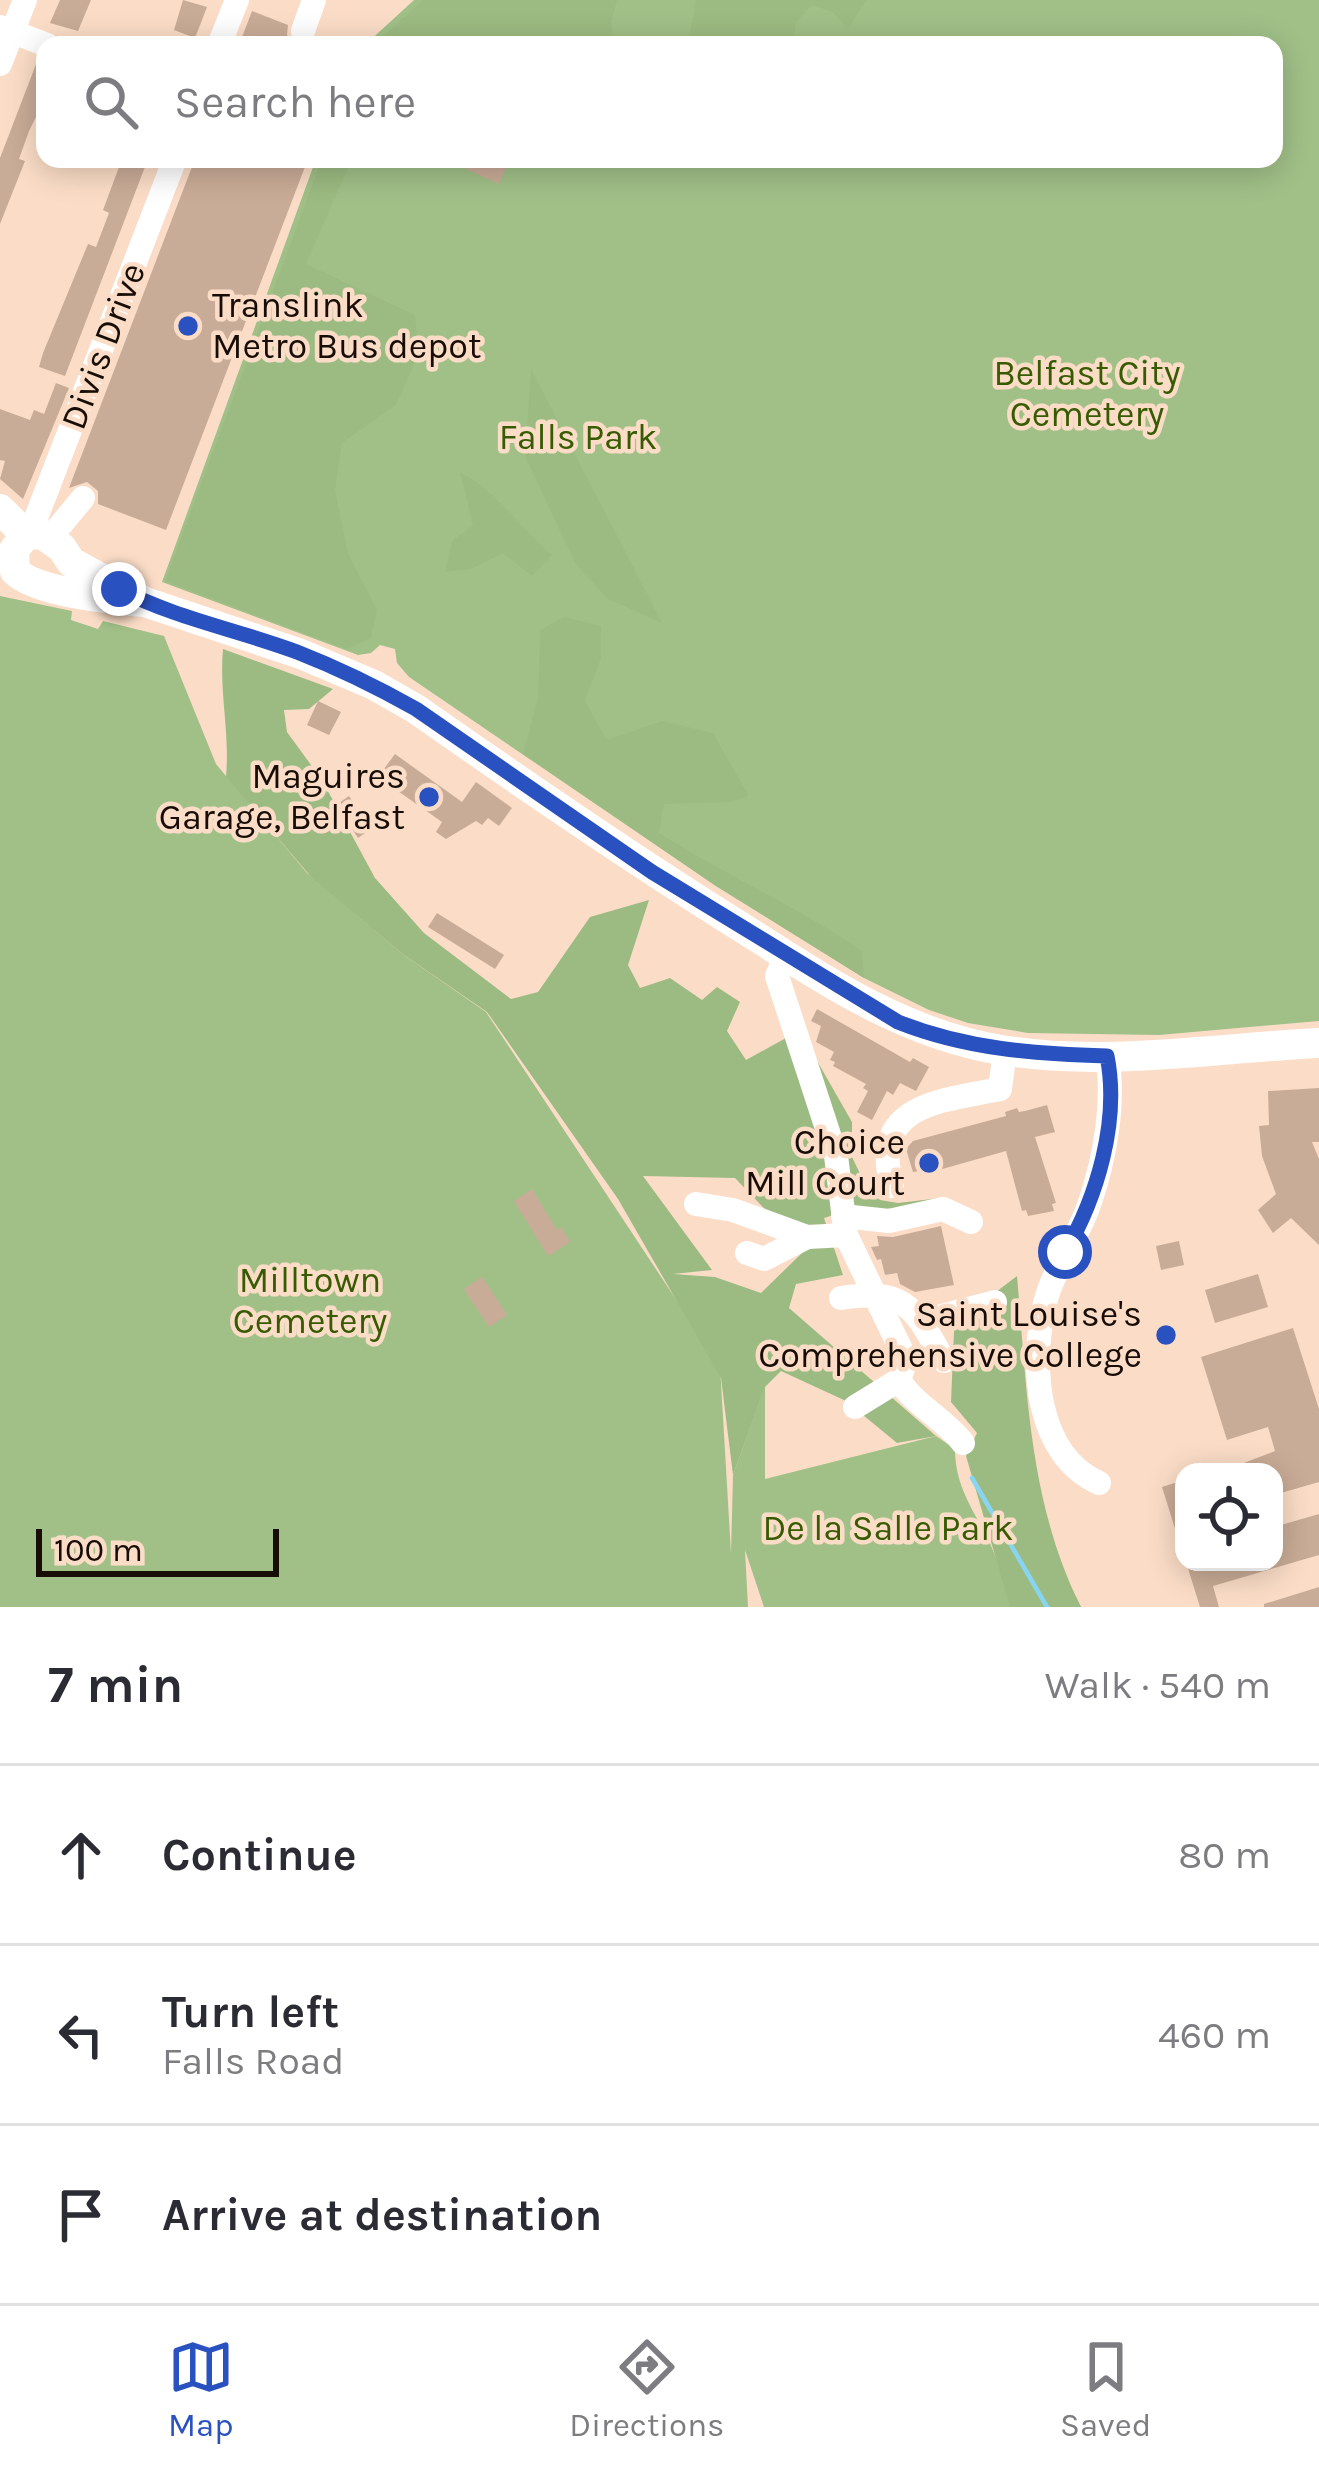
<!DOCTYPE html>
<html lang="en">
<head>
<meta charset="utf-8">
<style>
  :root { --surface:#fff; --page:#f7f7f7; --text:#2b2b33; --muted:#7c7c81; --line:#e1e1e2; --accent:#2a51c0 }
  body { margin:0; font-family:Karla,sans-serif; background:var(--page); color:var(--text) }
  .controls { position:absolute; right:36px; bottom:36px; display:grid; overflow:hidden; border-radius:24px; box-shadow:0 6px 30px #0003 }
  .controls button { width:108px; height:108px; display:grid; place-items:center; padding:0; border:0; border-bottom:3px solid var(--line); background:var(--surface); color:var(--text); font:60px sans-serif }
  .scale { position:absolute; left:36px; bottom:30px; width:243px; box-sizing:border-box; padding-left:12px; border:6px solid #170d06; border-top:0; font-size:33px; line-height:42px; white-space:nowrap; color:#170d06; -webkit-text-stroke:9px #fbddc7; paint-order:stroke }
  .stop { position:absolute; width:36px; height:36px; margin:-27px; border:9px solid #2a51c0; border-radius:50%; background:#fff }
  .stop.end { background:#2a51c0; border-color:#fff; box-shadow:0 3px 12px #0008 }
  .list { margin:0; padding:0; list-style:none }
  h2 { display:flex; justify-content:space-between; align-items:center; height:156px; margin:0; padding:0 48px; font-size:51px }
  h2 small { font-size:39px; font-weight:400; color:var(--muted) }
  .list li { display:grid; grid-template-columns:78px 1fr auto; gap:36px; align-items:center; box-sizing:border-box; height:180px; padding:0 48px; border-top:3px solid var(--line) }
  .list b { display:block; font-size:45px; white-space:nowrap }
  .list p { margin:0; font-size:39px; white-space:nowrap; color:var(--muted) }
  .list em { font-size:39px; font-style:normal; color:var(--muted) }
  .icon { flex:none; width:66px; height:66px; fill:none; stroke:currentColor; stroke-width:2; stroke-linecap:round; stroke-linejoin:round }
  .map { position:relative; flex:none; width:1319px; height:1607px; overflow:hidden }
  .search { position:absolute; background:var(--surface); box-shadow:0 6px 30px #0003; left:36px; right:36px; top:36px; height:132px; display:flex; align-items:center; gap:30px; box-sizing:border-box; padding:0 42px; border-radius:24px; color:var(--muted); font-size:45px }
  .sheet { height:696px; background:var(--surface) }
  nav { display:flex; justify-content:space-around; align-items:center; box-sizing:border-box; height:168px; border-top:3px solid var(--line); background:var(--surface); font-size:33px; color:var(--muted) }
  nav a { display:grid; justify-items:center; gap:6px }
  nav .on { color:var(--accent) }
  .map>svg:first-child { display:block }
</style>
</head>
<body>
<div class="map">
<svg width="1319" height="1607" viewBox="0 0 1319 1607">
  <rect width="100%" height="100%" fill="#fbddc7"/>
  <g fill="#a1c088">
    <path d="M414,0h905v1021l-160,14 -131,-2 -60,-10 -39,-13 -65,-32 -148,-92 -307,-209 -12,-14 -2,-14 -15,-4 -9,8 -13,2 -196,-73 154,-423h958v-114h-909z"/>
    <path d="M0,596l72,15 -1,9 27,9 5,-8 61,15 52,128 91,109 97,82 82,57 234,354 11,187 2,-78 32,-89v93l171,-43 19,13c0,47 30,73 43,115l51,-33 12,36 20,40h-317l-19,-57 3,57h-748z"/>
  </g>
  <g fill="#9cbb82" fill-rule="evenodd">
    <path d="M423,0h194l-6,23 4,22h-242z"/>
    <path d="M696,0h170l-18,29 -15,-17 -22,-7 -15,18 -3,22h-105z"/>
    <path d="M322,159h30l-46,105 109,51 3,41 -22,49 -54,38 -7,48 13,62 29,57 -6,28 -25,11 -181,-68z"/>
    <path d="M531,369l131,254 -54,-24 -33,-36 -50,-107z"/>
    <path d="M460,472c37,19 60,56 92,83l-20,21 -29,-23 -32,16 -26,3 7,-31 21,-16z"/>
    <path d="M564,617l37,9v32l-16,43 22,39 55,-19 51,12 36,63 -18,6 -67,2 -5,29c66,42 138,73 203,118l2,27 -148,-92 -193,-132 15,-56 2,-68z"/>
    <path d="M223,649l110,40 -24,20 -25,1 3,22 35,48 53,98 49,55 87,66 27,-7 52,-75 59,-17 -21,65 12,23 30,-10 32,22 15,-13 23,15 -13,29 19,29 40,-22 26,14 40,70v35l16,33 12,10 18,3 42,-5 -9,8 -88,6 -19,6 19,57 -47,9 -7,24 147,128 -39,7 -51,-42 -65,-30 -16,16 -32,88 -12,-97 -103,-179 -131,-187 -83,-57 -92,-77 -86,-101c4,-45 -7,-84 -3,-128zM643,1176l92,2 50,52 17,23 -41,40 -46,-16 -42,-3 39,-4z"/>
    <path d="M1017,1276c10,113 12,228 64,331h-71l-44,-151 11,-23 -26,-31 3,-71 5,-11z"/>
  </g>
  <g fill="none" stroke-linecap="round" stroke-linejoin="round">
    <path stroke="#87d5f2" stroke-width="4.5" d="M972,1478l75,129"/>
  </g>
  <g fill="#c9ac97">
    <path d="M60,0h31l-13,31 -28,-8z"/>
    <path d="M183,0l24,7 -12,31 -21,-8z"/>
    <path d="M252,11l36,14 -1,10 8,10h-56z"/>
    <path d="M38,59l7,2v60l-9,-4 -7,14 -10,28 6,2 -25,63v-66z"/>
    <path d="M122,159h26l-83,217 -26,-9 4,-14 45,-109 8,3 13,-34 -6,-3z"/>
    <path d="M195,159h113l-142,371 -68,-26v-13l-11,-9 -18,6z"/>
    <path d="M444,159h66l-11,25z"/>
    <path d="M56,383l13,5 -46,111 -23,-20 5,-18 -5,-1v-51l30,11 4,-10 10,4z"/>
    <path d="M318,701l23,11 -12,23 -22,-10z"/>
    <path d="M395,754l67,48 14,-20 36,26 -13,18 -11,-8 -6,7 -6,-4 -30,18 -10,-7 6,-10 -64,-45z"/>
    <path d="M349,796l22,33 -13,9 -22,-33z"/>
    <path d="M437,913l67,42 -9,14 -67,-42z"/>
    <path d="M817,1009l93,53 3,-4 16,9 -13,24 -16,-8 -7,12 -6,-4 -15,29 -15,-8 11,-21 -5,-3 3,-4 -33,-18 2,-4 -5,-2 4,-8 -18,-10 5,-16 -10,-5z"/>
    <path d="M1319,1088v54h-7l7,17v86l-28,-27 -18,15 -15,-23 18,-16 -14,-38 -3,-30 10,-1 -1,-34z"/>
    <path d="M1047,1105l8,27 -20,5 21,66 -4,1 2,7 -26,5 -2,-6 -4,1 -16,-60 -85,24 -2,-4 -6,1 -7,-23 7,-8 93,-25 -1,-4 12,-4 2,4 6,-1z"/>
    <path d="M532,1189l25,41 4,-3 9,15 -22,14 -34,-55z"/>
    <path d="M941,1226l13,59 -39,7 -15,-8 -3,-11 -12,2 -4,-16 -4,1 -6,-13 8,-1 -2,-10 16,1z"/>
    <path d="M1179,1241l5,24 -23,5 -5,-24z"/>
    <path d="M1258,1274l10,33 -53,16 -10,-33z"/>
    <path d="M482,1277l25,38 -18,12 -25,-38z"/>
    <path d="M1293,1328l26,81v73l-45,13v-23h-54l55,-21 -7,-24 -41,13 -26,-83z"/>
    <path d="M1184,1480v67l-3,1 -19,-61z"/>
    <path d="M1319,1514v41l-106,31 6,21h-19l-14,-45h88v-35z"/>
    <path d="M1319,1587v20h-55v-3z"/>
  </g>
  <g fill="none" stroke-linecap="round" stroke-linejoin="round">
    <g stroke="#fff" stroke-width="24">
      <path d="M0,27l47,18"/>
      <path d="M303,31l11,-31"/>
      <path d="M219,45l18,-45"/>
      <path d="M0,64l25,-64"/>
      <path d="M34,533l2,-15 139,-359"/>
      <path d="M49,539l34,-41"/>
      <path d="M786,956l-9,20 59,180 10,79 60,125 -7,20c15,25 46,39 64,63"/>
      <path d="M892,1186c-23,-82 49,-85 108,-97l5,-38"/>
      <path d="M696,1204l37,6 74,27 39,-2"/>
      <path d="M843,1216l46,5 54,-12 28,13"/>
      <path d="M747,1253l17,6 43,-22"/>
      <path d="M841,1298c66,-10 73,10 103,63"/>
      <path d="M922,1321l73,-19"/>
      <path d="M855,1407l44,-27"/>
      <path d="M1099,1483c-64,-29 -69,-119 -54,-180 9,-36 34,-66 45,-101 15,-44 25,-100 17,-146"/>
    </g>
    <g stroke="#fff" stroke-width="30">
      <path d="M0,509l26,26"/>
      <path d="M145,602c-31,-2 -110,-10 -130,-31l-1,-21 12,-15 16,-1 20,14 9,14 74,40 156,52 73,31 42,24c104,73 209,145 317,213 86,54 166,111 268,128 104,17 213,-2 318,-7"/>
    </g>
  </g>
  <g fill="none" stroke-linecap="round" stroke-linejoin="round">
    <path stroke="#2a51c0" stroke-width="15" d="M119,589c56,29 119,41 178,63 41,16 80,35 119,57l236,163 246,150c68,27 137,32 209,34 13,65 -10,141 -42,196"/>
  </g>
  <g fill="#2a51c0" stroke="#fbddc7" stroke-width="4.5">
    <circle cx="188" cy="326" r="12"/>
    <circle cx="429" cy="797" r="12"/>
    <circle cx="929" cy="1163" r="12"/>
    <circle cx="1166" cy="1335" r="12"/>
  </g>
  <g text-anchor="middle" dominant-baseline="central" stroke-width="9" stroke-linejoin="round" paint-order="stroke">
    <g font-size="36" fill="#170d06" stroke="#fbddc7" text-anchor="end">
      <text x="212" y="305" text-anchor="start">Translink<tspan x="212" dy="41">Metro Bus depot</tspan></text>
      <text x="405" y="776">Maguires<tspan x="405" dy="41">Garage, Belfast</tspan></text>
      <text x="905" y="1142">Choice<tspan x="905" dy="41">Mill Court</tspan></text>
      <text x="1142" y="1314">Saint Louise's<tspan x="1142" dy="41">Comprehensive College</tspan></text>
    </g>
    <g font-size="36" fill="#170d06" stroke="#fbddc7">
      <text transform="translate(103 346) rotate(-69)">Divis Drive</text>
    </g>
    <g font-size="36" fill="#365b02" stroke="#fbddc7">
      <text x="1087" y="373">Belfast City<tspan x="1087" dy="41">Cemetery</tspan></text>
      <text x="578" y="437">Falls Park</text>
      <text x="310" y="1280">Milltown<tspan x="310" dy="41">Cemetery</tspan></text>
      <text x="888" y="1528">De la Salle Park</text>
    </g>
  </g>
</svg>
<div class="controls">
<button><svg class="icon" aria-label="locate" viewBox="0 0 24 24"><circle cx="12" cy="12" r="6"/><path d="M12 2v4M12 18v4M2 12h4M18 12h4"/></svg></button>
</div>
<div class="scale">100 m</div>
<div class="stop" style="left:1065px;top:1252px"></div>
<div class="stop end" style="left:119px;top:589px"></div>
<div class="search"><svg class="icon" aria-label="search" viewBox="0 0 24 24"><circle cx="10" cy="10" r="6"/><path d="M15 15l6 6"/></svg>Search here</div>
</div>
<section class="sheet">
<h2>7 min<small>Walk · 540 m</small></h2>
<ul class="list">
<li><svg class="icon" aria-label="ahead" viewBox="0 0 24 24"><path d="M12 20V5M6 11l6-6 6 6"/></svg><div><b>Continue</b></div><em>80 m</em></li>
<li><svg class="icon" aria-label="left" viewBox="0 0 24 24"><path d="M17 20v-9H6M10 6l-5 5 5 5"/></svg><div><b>Turn left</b><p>Falls Road</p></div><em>460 m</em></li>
<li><svg class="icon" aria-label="arrive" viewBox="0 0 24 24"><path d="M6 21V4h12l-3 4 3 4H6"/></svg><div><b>Arrive at destination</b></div></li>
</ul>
</section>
<nav>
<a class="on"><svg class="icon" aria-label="map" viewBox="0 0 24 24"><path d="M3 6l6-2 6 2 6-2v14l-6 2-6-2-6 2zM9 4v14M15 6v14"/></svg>Map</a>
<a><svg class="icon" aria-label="directions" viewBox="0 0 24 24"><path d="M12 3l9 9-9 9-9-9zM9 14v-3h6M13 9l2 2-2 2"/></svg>Directions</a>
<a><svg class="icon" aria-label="saved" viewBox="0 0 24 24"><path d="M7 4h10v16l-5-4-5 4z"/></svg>Saved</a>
</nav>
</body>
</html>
